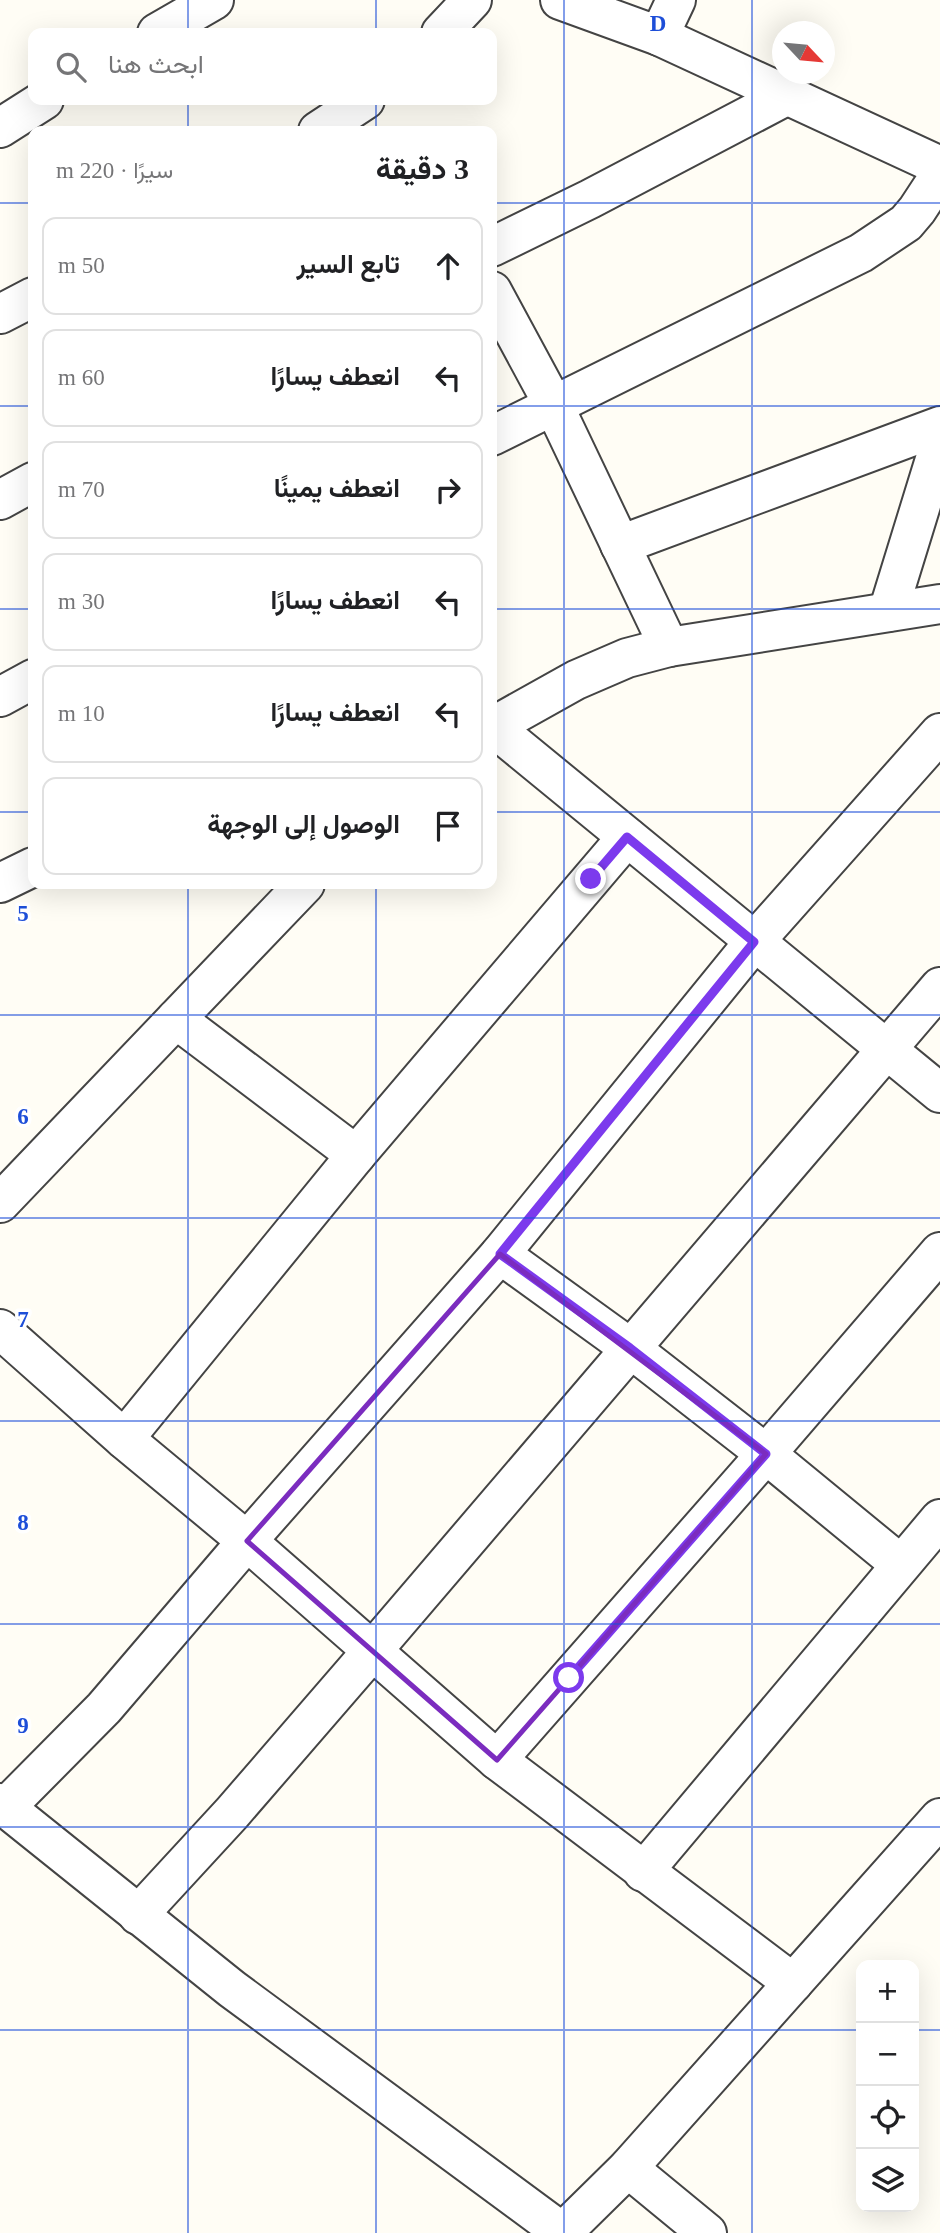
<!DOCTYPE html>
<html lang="ar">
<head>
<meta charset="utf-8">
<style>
  :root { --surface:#fff; --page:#f6f6f6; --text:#202124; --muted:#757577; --line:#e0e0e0 }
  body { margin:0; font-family:"Times New Roman",Vazirmatn,serif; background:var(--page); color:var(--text); direction:rtl }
  .controls { position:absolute; right:21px; bottom:21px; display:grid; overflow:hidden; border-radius:14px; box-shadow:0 7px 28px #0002 }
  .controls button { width:63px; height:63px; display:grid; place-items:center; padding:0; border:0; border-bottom:2px solid var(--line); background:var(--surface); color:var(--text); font:35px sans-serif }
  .compass { position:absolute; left:772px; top:21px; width:63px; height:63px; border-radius:50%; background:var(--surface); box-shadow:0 7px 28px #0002; rotate:116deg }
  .stop { position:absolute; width:21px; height:21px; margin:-16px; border:5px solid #7c3aed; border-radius:50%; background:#fff }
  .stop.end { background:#7c3aed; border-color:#fff; box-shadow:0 2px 7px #0008 }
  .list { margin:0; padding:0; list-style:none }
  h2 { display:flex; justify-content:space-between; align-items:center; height:91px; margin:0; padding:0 28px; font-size:30px }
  h2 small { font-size:23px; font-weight:400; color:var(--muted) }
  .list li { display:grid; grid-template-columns:46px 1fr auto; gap:21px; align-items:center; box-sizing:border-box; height:98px; margin:0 14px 14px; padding:0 14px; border:2px solid var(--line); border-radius:14px }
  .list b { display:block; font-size:26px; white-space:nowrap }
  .list em { font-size:23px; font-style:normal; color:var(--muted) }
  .icon { flex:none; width:38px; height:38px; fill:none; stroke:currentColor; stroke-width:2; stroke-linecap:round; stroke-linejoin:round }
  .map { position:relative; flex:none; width:940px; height:2233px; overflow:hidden; direction:ltr }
  .search { position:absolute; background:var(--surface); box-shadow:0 7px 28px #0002; left:28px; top:28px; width:469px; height:77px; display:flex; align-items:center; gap:18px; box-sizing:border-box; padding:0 24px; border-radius:14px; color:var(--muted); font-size:26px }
  .panel { position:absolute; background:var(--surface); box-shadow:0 7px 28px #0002; left:28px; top:126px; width:469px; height:763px; border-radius:14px; direction:rtl }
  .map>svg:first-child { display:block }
</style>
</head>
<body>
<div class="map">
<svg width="940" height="2233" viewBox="0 0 940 2233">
  <rect width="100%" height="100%" fill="#fffdf5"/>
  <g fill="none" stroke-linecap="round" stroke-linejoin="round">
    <g stroke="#444" stroke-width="42">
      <g id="minor">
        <path d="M560,0l99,36 281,130"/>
        <path d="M157,33l57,-33"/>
        <path d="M441,33l31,-33"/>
        <path d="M659,36l17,-36"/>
        <path d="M0,128l44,-28"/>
        <path d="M318,131l47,-31"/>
        <path d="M492,247l98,-48 198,-104"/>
        <path d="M492,291l61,113 116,243"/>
        <path d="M0,314l33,-17"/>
        <path d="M492,436l369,-183 45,-30 11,-13 23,-35"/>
        <path d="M0,500l33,-18"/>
        <path d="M620,545l320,-119"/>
        <path d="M888,612l52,-169"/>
        <path d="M0,697l33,-18"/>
        <path d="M492,726l448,367"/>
        <path d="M492,727l84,-47 51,-22 42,-11 271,-43"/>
        <path d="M0,883l33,-16"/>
        <path d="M176,1019l180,136"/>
        <path d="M0,1203l305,-319"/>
        <path d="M500,1254l130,94 136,106 134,110"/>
        <path d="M0,1329l124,110 123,102 250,219 296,223"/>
        <path d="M124,1439l232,-284 271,-318"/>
        <path d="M497,1760l269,-306 174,-202"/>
        <path d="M0,1803l232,186 331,244"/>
        <path d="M5,1808l99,-100 143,-167 253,-287 254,-312 186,-209"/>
        <path d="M643,1872l297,-353"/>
        <path d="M138,1915l94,-102 141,-163 567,-663"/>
        <path d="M628,2168l79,65"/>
        <path d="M562,2233l66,-65 312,-350"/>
      </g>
    </g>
    <use href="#minor" stroke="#fff" stroke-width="38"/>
  </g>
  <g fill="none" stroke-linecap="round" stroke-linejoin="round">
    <path stroke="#7c3aed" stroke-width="9" d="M569,1678l197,-224 -136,-106 -130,-94 254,-312 -127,-105 -36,42"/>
  </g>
  <path fill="none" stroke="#7b2cbf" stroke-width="5" stroke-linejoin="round" d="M500,1254l266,200 -269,306 -250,-219z"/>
  <path fill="none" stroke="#1d4ed8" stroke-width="2" stroke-opacity="0.55" d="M188,0v33M376,0v33M564,0v2233M752,0v2233M188,100v31M376,100v31M0,203h33M492,203h448M0,406h33M492,406h448M0,609h33M492,609h448M0,812h33M492,812h448M188,884v1349M376,884v1349M0,1015h940M0,1218h940M0,1421h940M0,1624h940M0,1827h940M0,2030h861M914,2030h26"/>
  <g font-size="23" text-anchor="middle" font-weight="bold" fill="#1d4ed8" stroke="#fff" stroke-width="7" stroke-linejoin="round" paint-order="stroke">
    <text x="658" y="31">D</text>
    <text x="23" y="921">5</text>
    <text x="23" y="1124">6</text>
    <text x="23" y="1327">7</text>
    <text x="23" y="1530">8</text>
    <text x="23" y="1733">9</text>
  </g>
</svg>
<div class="controls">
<button>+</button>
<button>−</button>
<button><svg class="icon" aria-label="locate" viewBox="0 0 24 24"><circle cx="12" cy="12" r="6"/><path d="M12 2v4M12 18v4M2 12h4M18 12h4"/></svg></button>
<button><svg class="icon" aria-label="layers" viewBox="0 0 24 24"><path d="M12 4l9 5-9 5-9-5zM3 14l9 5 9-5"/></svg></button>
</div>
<svg class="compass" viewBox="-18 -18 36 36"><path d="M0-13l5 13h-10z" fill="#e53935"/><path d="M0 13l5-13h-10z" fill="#757577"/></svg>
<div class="stop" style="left:569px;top:1678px"></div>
<div class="stop end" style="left:591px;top:879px"></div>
<div class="search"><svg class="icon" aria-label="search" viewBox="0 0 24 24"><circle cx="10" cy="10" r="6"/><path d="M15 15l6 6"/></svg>ابحث هنا</div>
<section class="panel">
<h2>3 دقيقة<small>سيرًا · 220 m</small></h2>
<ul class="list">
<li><svg class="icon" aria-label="ahead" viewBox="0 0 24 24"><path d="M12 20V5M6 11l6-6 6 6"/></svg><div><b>تابع السير</b></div><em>50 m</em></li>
<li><svg class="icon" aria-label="left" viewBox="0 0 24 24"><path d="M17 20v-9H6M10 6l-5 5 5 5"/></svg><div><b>انعطف يسارًا</b></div><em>60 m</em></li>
<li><svg class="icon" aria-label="right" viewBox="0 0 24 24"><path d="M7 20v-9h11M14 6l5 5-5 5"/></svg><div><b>انعطف يمينًا</b></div><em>70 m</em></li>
<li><svg class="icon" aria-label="left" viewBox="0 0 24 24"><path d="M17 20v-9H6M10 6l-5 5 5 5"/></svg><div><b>انعطف يسارًا</b></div><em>30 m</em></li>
<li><svg class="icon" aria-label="left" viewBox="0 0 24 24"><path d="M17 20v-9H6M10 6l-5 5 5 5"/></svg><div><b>انعطف يسارًا</b></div><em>10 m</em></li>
<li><svg class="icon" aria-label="arrive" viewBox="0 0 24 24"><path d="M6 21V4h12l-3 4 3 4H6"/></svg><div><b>الوصول إلى الوجهة</b></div></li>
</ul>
</section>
</div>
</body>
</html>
